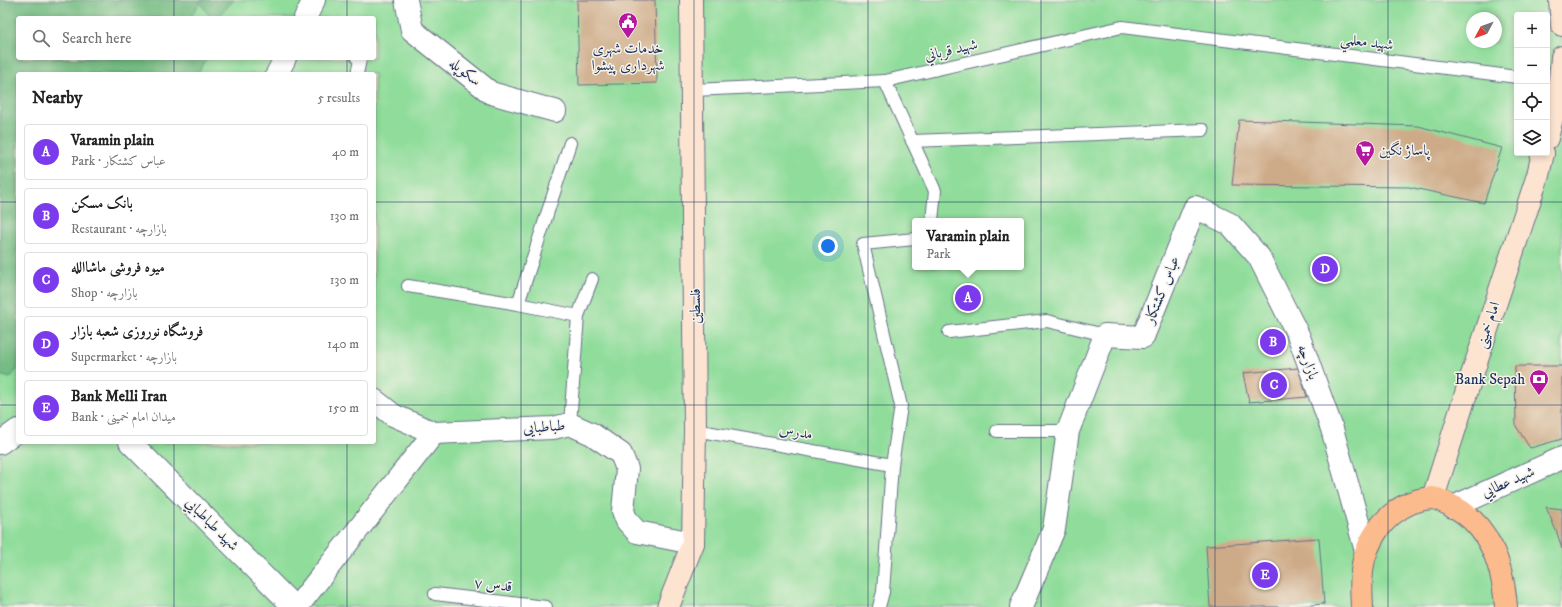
<!DOCTYPE html>
<html lang="en">
<head>
<meta charset="utf-8">
<style>
  :root { --surface:#fff; --page:#f6f6f6; --text:#222; --muted:#767676; --line:#e0e0e0; --accent:#7c3aed }
  body { margin:0; font-family:"IM FELL DW Pica",Amiri,serif; background:var(--page); color:var(--text) }
  .controls { position:absolute; right:12px; top:12px; display:grid; overflow:hidden; border-radius:4px; box-shadow:0 2px 6px #0003 }
  .controls button { width:36px; height:36px; display:grid; place-items:center; padding:0; border:0; border-bottom:1px solid var(--line); background:var(--surface); color:var(--text); font:20px sans-serif }
  .compass { position:absolute; left:1466px; top:12px; width:36px; height:36px; border-radius:50%; background:var(--surface); box-shadow:0 2px 6px #0003; rotate:229deg }
  .you { position:absolute; left:828px; top:246px; width:14px; height:14px; margin:-10px; border:3px solid #fff; border-radius:50%; background:#1a73e8; box-shadow:0 0 0 6px #1a73e833 }
  .badge { display:grid; place-items:center; width:26px; height:26px; border-radius:50%; background:var(--accent); color:#fff; font-size:13px; font-weight:700 }
  .pin { position:absolute; translate:-50% -50%; border:2px solid #fff; box-shadow:0 1px 4px #0006 }
  .popup { position:absolute; left:912px; top:218px; width:112px; height:52px; box-sizing:border-box; display:grid; place-content:center; border-radius:4px; background:var(--surface); filter:drop-shadow(0 1px 3px #0005); font-size:13px; white-space:nowrap; color:var(--muted) }
  .popup b { font-size:15px; color:var(--text) }
  .popup::after { content:''; position:absolute; left:50%; top:100%; margin-left:-8px; border:8px solid transparent; border-top-color:var(--surface) }
  .list { margin:0; padding:0; list-style:none }
  h2 { display:flex; justify-content:space-between; align-items:center; height:52px; margin:0; padding:0 16px; font-size:17px }
  h2 small { font-size:13px; font-weight:400; color:var(--muted) }
  .list li { display:grid; grid-template-columns:26px 1fr auto; gap:12px; align-items:center; box-sizing:border-box; height:56px; margin:0 8px 8px; padding:0 8px; border:1px solid var(--line); border-radius:4px }
  .list b { display:block; font-size:15px; white-space:nowrap }
  .list p { margin:0; font-size:13px; white-space:nowrap; color:var(--muted) }
  .list em { font-size:13px; font-style:normal; color:var(--muted) }
  .icon { flex:none; width:22px; height:22px; fill:none; stroke:currentColor; stroke-width:2; stroke-linecap:round; stroke-linejoin:round }
  .map { position:relative; flex:none; width:1562px; height:607px; overflow:hidden }
  .search { position:absolute; background:var(--surface); box-shadow:0 2px 6px #0003; left:16px; top:16px; width:360px; height:44px; display:flex; align-items:center; gap:10px; box-sizing:border-box; padding:0 14px; border-radius:4px; color:var(--muted); font-size:15px }
  .panel { position:absolute; background:var(--surface); box-shadow:0 2px 6px #0003; left:16px; top:72px; width:360px; height:372px; border-radius:4px }
  .map>svg:first-child { display:block }
</style>
</head>
<body>
<div class="map">
<svg width="1562" height="607" viewBox="0 0 1562 607">
  <rect width="100%" height="100%" fill="#f7f3e8"/>
  <filter id="ink" filterUnits="userSpaceOnUse"><feTurbulence type="fractalNoise" baseFrequency=".025" numOctaves="2"/><feDisplacementMap in="SourceGraphic" scale="8" xChannelSelector="R" yChannelSelector="G"/><feConvolveMatrix kernelMatrix="1 2 1 2 8 2 1 2 1" color-interpolation-filters="sRGB"/></filter>
  <filter id="wash" filterUnits="userSpaceOnUse"><feTurbulence type="fractalNoise" baseFrequency=".012" numOctaves="4" result="noise"/><feDisplacementMap in="SourceGraphic" scale="16" xChannelSelector="R" yChannelSelector="G"/><feGaussianBlur stdDeviation="0.9" result="paint"/><feColorMatrix in="noise" values="0 0 0 0 0 0 0 0 0 0 0 0 0 0 0 0 0 1.4 0 .05"/><feComposite in="paint" operator="in"/></filter>
  <g filter="url(#wash)">
    <rect width="100%" height="100%" fill="#f4e6d0"/>
    <path fill="#90dd9b" stroke="#56867c" fill-rule="evenodd" d="M0,0h1562v607h-1562zM1517,15h30v138h-30zM18,18h356v40h-356zM1472,18h24v24h-24zM18,74h356v368h-356zM915,221h106v46h-106z"/>
    <path fill="#74bc83" stroke="#487670" d="M0,0h234l-17,18h-6l-11,-16 -10,16h-172v40h187l1,1 -8,15h-180v294l-8,10 -10,-3z"/>
    <g id="blocks">
      <g fill="#ceab88">
        <path d="M577,0h78l2,83 -78,2z"/>
        <path d="M1239,120l179,6 84,22 -18,55 -75,-16 -177,-2z"/>
        <path d="M1515,366h47v73l-32,9 -14,-22z"/>
        <path d="M1298,368l9,29 -58,5 -6,-29z"/>
        <path d="M1546,507l16,2v40l-5,-16z"/>
        <path d="M1319,538l5,66 -37,3h-77l-4,-61z"/>
      </g>
    </g>
  </g>
  <g filter="url(#ink)">
    <use href="#blocks" fill-opacity="0" stroke="#676f86" stroke-width="1"/>
    <g fill="none" stroke-linecap="round" stroke-linejoin="round">
      <g stroke="#676f86" stroke-width="14">
        <g id="service">
          <path d="M357,74l3,-14 -3,-2"/>
          <path d="M885,81l50,110 -3,30"/>
          <path d="M693,90l192,-9 237,-54 395,50"/>
          <path d="M912,141l291,-11"/>
          <path d="M408,286l110,18 60,12"/>
          <path d="M518,304l52,-161"/>
          <path d="M949,332l98,-11 58,14"/>
          <path d="M570,424l8,-108 14,-37"/>
          <path d="M695,430l197,35"/>
          <path d="M997,431h71"/>
          <path d="M435,594l111,13"/>
          <path d="M879,607l4,-15 9,-127 9,-59 -38,-162 52,-5"/>
        </g>
      </g>
      <g stroke="#676f86" stroke-width="24">
        <g id="minor">
          <path d="M406,0l6,30 79,63 64,18"/>
          <path d="M374,400l19,15 41,18 119,-5 17,-4 22,10 29,20 6,15 -4,42 4,10 10,11 56,11"/>
          <path d="M130,442l164,165"/>
          <path d="M1453,507l109,-49"/>
          <path d="M297,607l137,-174"/>
          <path d="M1021,607l33,-78 14,-98 37,-96 38,2 52,-130 35,17 29,33 40,80 33,92 34,122"/>
        </g>
      </g>
      <g stroke="#676f86" stroke-width="24">
        <g id="tertiary">
          <path d="M305,18l9,-18"/>
          <path d="M277,74l8,-16"/>
          <path d="M0,443l18,-13"/>
        </g>
      </g>
      <g stroke="#676f86" stroke-width="24">
        <g id="secondary">
          <path d="M1560,0l2,25"/>
          <path d="M1547,138l12,-48 3,-33"/>
          <path d="M1433,498l35,-111 70,-212 5,-22"/>
          <path d="M668,607l25,-64 2,-113 -4,-430"/>
        </g>
      </g>
      <g stroke="#676f86" stroke-width="24">
        <path id="primary" d="M1362,607c-1,-18 -2,-40 5,-57 10,-27 34,-50 65,-52 5,0 12,4 16,6 41,18 55,62 58,103"/>
      </g>
      <use href="#service" stroke="#fff" stroke-width="12"/>
      <use href="#minor" stroke="#fff" stroke-width="22"/>
      <use href="#tertiary" stroke="#fff" stroke-width="22"/>
      <use href="#secondary" stroke="#fde4d1" stroke-width="22"/>
      <use href="#primary" stroke="#fbbb8d" stroke-width="22"/>
    </g>
  </g>
  <path fill="none" stroke="#1b2f5e" stroke-width="1" stroke-opacity="0.55" d="M174,0v18M347,0v18M521,0v607M694,0v607M868,0v607M1041,0v607M1215,0v607M1388,0v607M174,58v16M347,58v16M0,202h18M374,202h1188M0,405h18M374,405h1188M174,442v165M347,442v165"/>
  <defs>
    <g id="civic-pin" transform="scale(1)"><path d="M0 17L-7.5 6A9.5 9.5 0 1 1 7.5 6Z" fill="#b5179e" stroke="#f7f3e8"/><path d="M-.6-6.5H3V-4.5H.6V-3L4-1V1h2V6H-6V1h2V-1L-.6-3ZM-1.2 2.5V6h2.4V2.5Z" fill="#fff"/></g>
    <g id="supermarket-pin" transform="scale(1)"><path d="M0 17L-7.5 6A9.5 9.5 0 1 1 7.5 6Z" fill="#b5179e" stroke="#f7f3e8"/><path d="M-6-5.5h2.5l.6 2H6L4.5 2H-2.5L-4.4-4H-6ZM-1.5 3.2a1.3 1.3 0 1 0 .1 0ZM3 3.2a1.3 1.3 0 1 0 .1 0Z" fill="#fff"/></g>
    <g id="bank-pin" transform="scale(1)"><path d="M0 17L-7.5 6A9.5 9.5 0 1 1 7.5 6Z" fill="#b5179e" stroke="#f7f3e8"/><path d="M-6-4H6V4H-6ZM0-2.3a2.3 2.3 0 1 0 0 4.6a2.3 2.3 0 1 0 0-4.6Z" fill="#fff"/></g>
  </defs>
  <g fill-rule="evenodd">
    <use href="#civic-pin" x="628" y="22"/>
    <use href="#supermarket-pin" x="1365" y="150"/>
    <use href="#bank-pin" x="1539" y="379"/>
  </g>
  <g text-anchor="middle" dominant-baseline="central" stroke-width="3" stroke-linejoin="round" paint-order="stroke">
    <g font-size="15" fill="#1b2f5e" stroke="#f7f3e8">
      <text transform="translate(1367 42) rotate(7)">شهيد معلمي</text>
      <text transform="translate(951 50) rotate(-13)">شهيد قرباني</text>
      <text transform="translate(465 72) rotate(38)">سکوپله</text>
      <text transform="translate(1162 290) rotate(-68)">عباس كشتكار</text>
      <text transform="translate(695 306) rotate(-90)">فلسطین</text>
      <text transform="translate(1488 325) rotate(-72)">امام خمینی</text>
      <text transform="translate(1308 362) rotate(70)">بازارچه</text>
      <text transform="translate(544 427) rotate(-4)">طباطبایی</text>
      <text transform="translate(796 432) rotate(10)">مدرس</text>
      <text transform="translate(1508 482) rotate(-24)">شهيد عطايي</text>
      <text transform="translate(212 524) rotate(45)">شهيد طباطبايي</text>
      <text transform="translate(493 585) rotate(6)">قدس ۷</text>
    </g>
    <g font-size="15" fill="#1b2f5e" stroke="#f7f3e8">
      <text x="628" y="48">خدمات شهری<tspan x="628" dy="17">شهرداری پیشوا</tspan></text>
      <text x="1379" y="150" text-anchor="start">پاساژ نگین</text>
      <text x="1525" y="379" text-anchor="end">Bank Sepah</text>
    </g>
  </g>
</svg>
<div class="controls">
<button>+</button>
<button>−</button>
<button><svg class="icon" aria-label="locate" viewBox="0 0 24 24"><circle cx="12" cy="12" r="6"/><path d="M12 2v4M12 18v4M2 12h4M18 12h4"/></svg></button>
<button><svg class="icon" aria-label="layers" viewBox="0 0 24 24"><path d="M12 4l9 5-9 5-9-5zM3 14l9 5 9-5"/></svg></button>
</div>
<svg class="compass" viewBox="-18 -18 36 36"><path d="M0-13l5 13h-10z" fill="#e53935"/><path d="M0 13l5-13h-10z" fill="#767676"/></svg>
<div class="you"></div>
<div class="pin badge" style="left:968px;top:298px">A</div>
<div class="popup"><b>Varamin plain</b>Park</div>
<div class="pin badge" style="left:1273px;top:342px">B</div>
<div class="pin badge" style="left:1274px;top:385px">C</div>
<div class="pin badge" style="left:1325px;top:269px">D</div>
<div class="pin badge" style="left:1265px;top:575px">E</div>
<div class="search"><svg class="icon" aria-label="search" viewBox="0 0 24 24"><circle cx="10" cy="10" r="6"/><path d="M15 15l6 6"/></svg>Search here</div>
<section class="panel">
<h2>Nearby<small>5 results</small></h2>
<ul class="list">
<li><span class="badge">A</span><div><b>Varamin plain</b><p>Park · عباس كشتكار</p></div><em>40 m</em></li>
<li><span class="badge">B</span><div><b>بانک مسکن</b><p>Restaurant · بازارچه</p></div><em>130 m</em></li>
<li><span class="badge">C</span><div><b>میوه فروشی ماشاالله</b><p>Shop · بازارچه</p></div><em>130 m</em></li>
<li><span class="badge">D</span><div><b>فروشگاه نوروزی شعبه بازار</b><p>Supermarket · بازارچه</p></div><em>140 m</em></li>
<li><span class="badge">E</span><div><b>Bank Melli Iran</b><p>Bank · میدان امام خمینی</p></div><em>150 m</em></li>
</ul>
</section>
</div>
</body>
</html>
